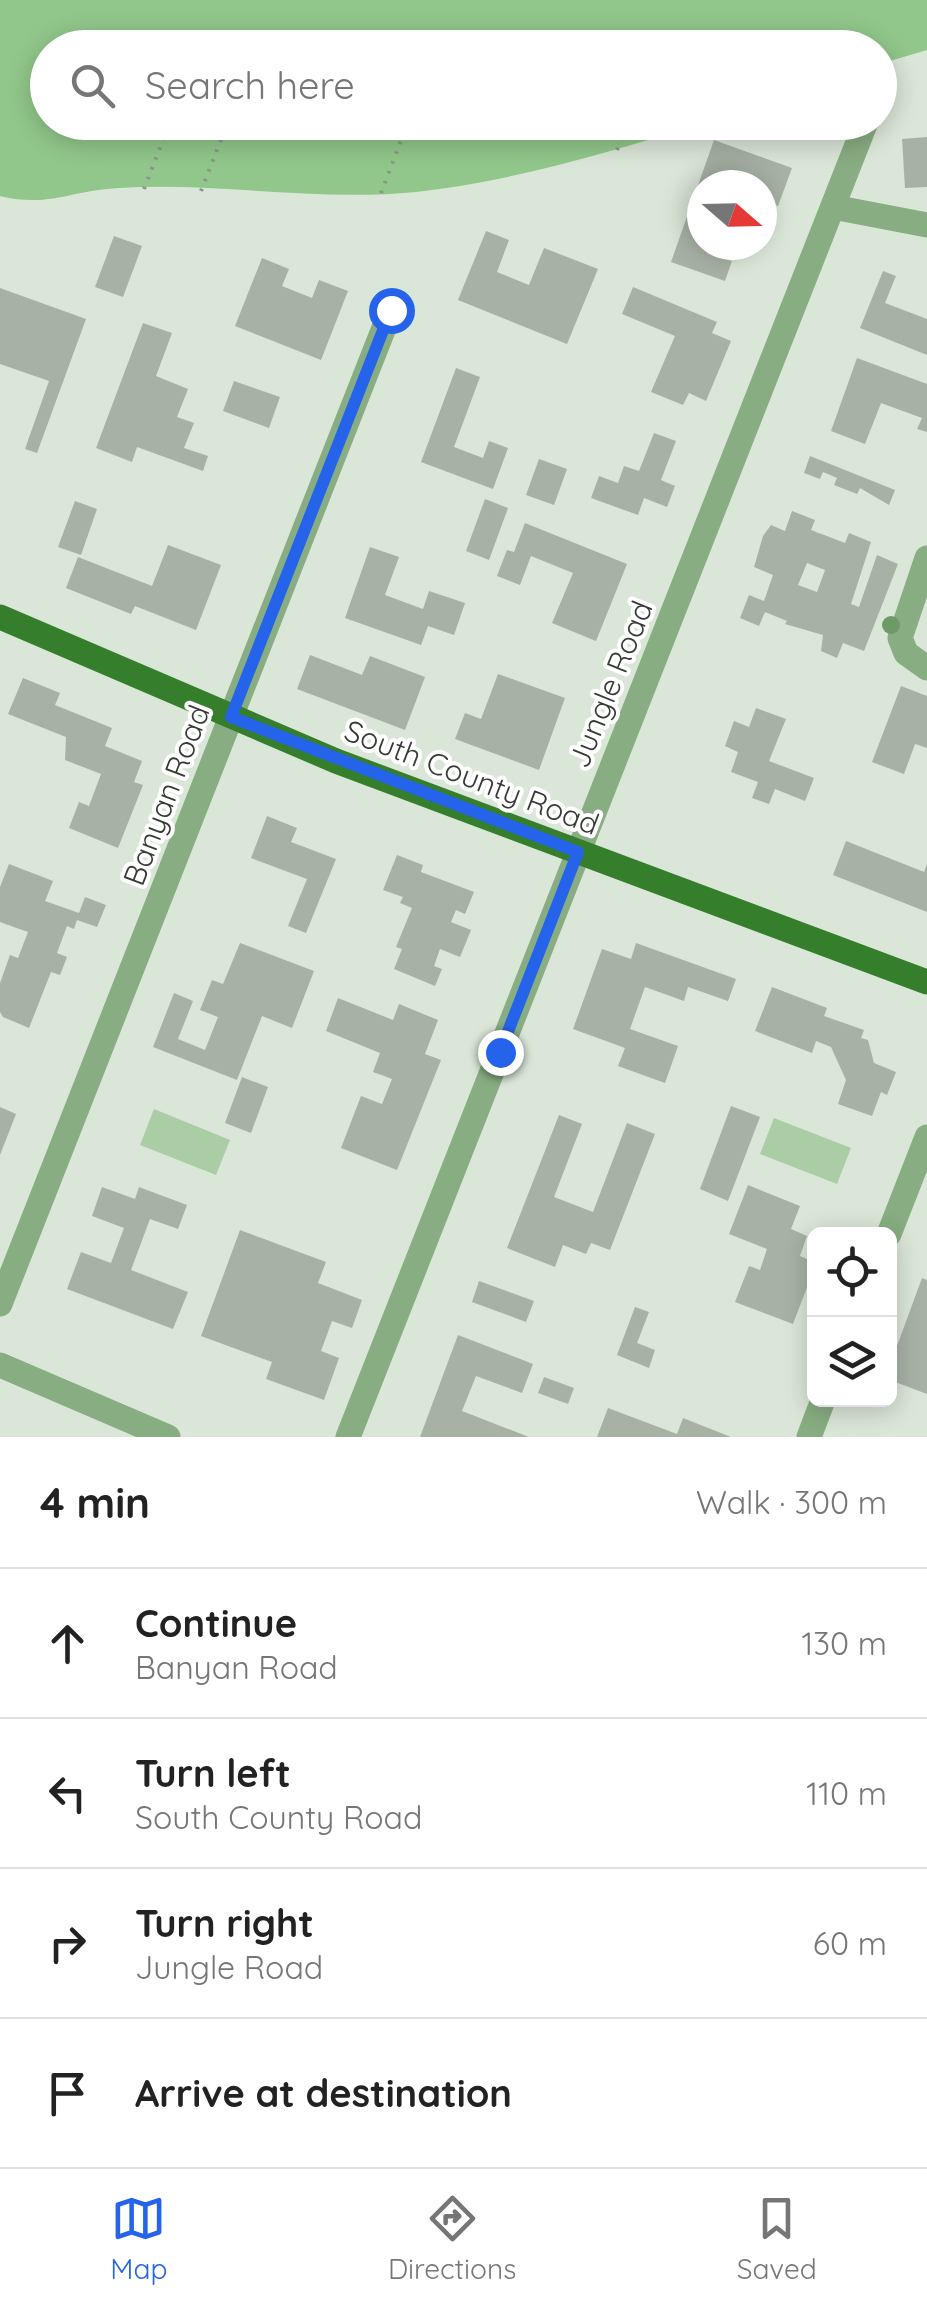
<!DOCTYPE html>
<html lang="en">
<head>
<meta charset="utf-8">
<style>
  :root { --surface:#fff; --page:#f6f6f6; --text:#222; --muted:#767676; --line:#e0e0e0; --accent:#2563eb }
  body { margin:0; font-family:Quicksand,sans-serif; background:var(--page); color:var(--text) }
  .controls { position:absolute; right:30px; bottom:30px; display:grid; overflow:hidden; border-radius:15px; box-shadow:0 5px 25px #0003 }
  .controls button { width:90px; height:90px; display:grid; place-items:center; padding:0; border:0; border-bottom:2px solid var(--line); background:var(--surface); color:var(--text); font:50px sans-serif }
  .compass { position:absolute; left:687px; top:170px; width:90px; height:90px; border-radius:50%; background:var(--surface); box-shadow:0 5px 25px #0003; rotate:110deg }
  .stop { position:absolute; width:30px; height:30px; margin:-22px; border:8px solid #2563eb; border-radius:50%; background:#fff }
  .stop.end { background:#2563eb; border-color:#fff; box-shadow:0 2px 10px #0008 }
  .list { margin:0; padding:0; list-style:none }
  h2 { display:flex; justify-content:space-between; align-items:center; height:130px; margin:0; padding:0 40px; font-size:42px }
  h2 small { font-size:32px; font-weight:400; color:var(--muted) }
  .list li { display:grid; grid-template-columns:65px 1fr auto; gap:30px; align-items:center; box-sizing:border-box; height:150px; padding:0 40px; border-top:2px solid var(--line) }
  .list b { display:block; font-size:38px; white-space:nowrap }
  .list p { margin:0; font-size:32px; white-space:nowrap; color:var(--muted) }
  .list em { font-size:32px; font-style:normal; color:var(--muted) }
  .icon { flex:none; width:55px; height:55px; fill:none; stroke:currentColor; stroke-width:2; stroke-linecap:round; stroke-linejoin:round }
  .map { position:relative; flex:none; width:927px; height:1437px; overflow:hidden }
  .search { position:absolute; background:var(--surface); box-shadow:0 5px 25px #0003; left:30px; right:30px; top:30px; height:110px; display:flex; align-items:center; gap:25px; box-sizing:border-box; padding:0 35px; border-radius:55px; color:var(--muted); font-size:38px }
  .sheet { height:730px; background:var(--surface) }
  nav { display:flex; justify-content:space-around; align-items:center; box-sizing:border-box; height:140px; border-top:2px solid var(--line); background:var(--surface); font-size:28px; color:var(--muted) }
  nav a { display:grid; justify-items:center; gap:5px }
  nav .on { color:var(--accent) }
  .map>svg:first-child { display:block }
</style>
</head>
<body>
<div class="map">
<svg width="927" height="1437" viewBox="0 0 927 1437">
  <rect width="100%" height="100%" fill="#dae6d8"/>
  <g fill="#abcda6">
    <path d="M154,1109l76,31 -14,35 -76,-30z"/>
    <path d="M774,1118l77,30 -14,36 -77,-30z"/>
  </g>
  <path fill="#91c78a" d="M0,0h927v50l-47,14v-16h-832v74l656,1c-94,29 -190,58 -288,69 -99,10 -198,-10 -297,-4 -47,2 -70,20 -119,8z"/>
  <g fill="#a7b2a5" fill-rule="evenodd">
    <path d="M927,137v50l-22,1 -3,-49z"/>
    <path d="M714,140l78,28 -14,38 -16,-5v-16h-60v60h27l-5,14 8,2 -7,20 -54,-19z"/>
    <path d="M486,231l23,9 -12,32 32,13 15,-37 54,21 -31,75 -109,-44z"/>
    <path d="M114,236l28,10 -19,51 -28,-10z"/>
    <path d="M262,258l27,11 -7,17 30,12 7,-18 29,11 -27,69 -86,-34z"/>
    <path d="M883,271l13,5 -11,27 42,16v36l-67,-27z"/>
    <path d="M633,287l84,35 -5,11 19,8 -25,60 -17,-8 -6,12 -32,-13 24,-56 -53,-22z"/>
    <path d="M0,288l86,31 -49,134 -12,-4 24,-68 -49,-17z"/>
    <path d="M143,323l29,10 -16,43 32,13 -11,28 17,6 -10,25 24,8 -5,15 -66,-24 -5,15 -36,-14z"/>
    <path d="M857,358l70,26v48l-10,-3 5,-11 -41,-15 -16,41 -34,-13z"/>
    <path d="M456,368l24,9 -26,70 29,11 6,-17 19,7 -15,41 -72,-27z"/>
    <path d="M234,381l46,16 -11,31 -46,-17z"/>
    <path d="M654,433l22,8 -15,39 14,6 -8,21 -23,-9 -6,17 -47,-17 8,-22 19,7 6,-17 15,5z"/>
    <path d="M810,456l85,34 -6,15 -29,-17 -3,6 -23,-9 3,-7 -14,-6 -3,7 -16,-6z"/>
    <path d="M539,459l28,10 -13,36 -28,-10z"/>
    <path d="M485,499l23,9 -19,52 -23,-9z"/>
    <path d="M75,501l22,8 -16,46 -23,-8z"/>
    <path d="M792,511l23,9 -4,10 34,13 4,-10 22,9 -20,62 8,3 18,-52 21,9 -34,87 -21,-8 -6,15 -16,-7 2,-16 -38,-11 2,-3 -22,-9 -6,14 -19,-8 9,-23 15,6 9,-26 -19,-8 9,-31 8,-11 14,6zM807,563l18,7 -8,22 -19,-7z"/>
    <path d="M525,523l102,41 -31,77 -44,-18 21,-50 -42,-17 -11,29 -23,-9 10,-26 7,2z"/>
    <path d="M168,545l53,20 -25,65 -61,-24 -4,8 -65,-26 12,-31 74,29z"/>
    <path d="M370,547l29,10 -14,38 38,14 6,-18 36,12 -11,32 -26,-9 -7,19 -76,-27z"/>
    <path d="M310,655l52,20 8,-19 55,21 -20,53 -108,-41z"/>
    <path d="M498,674l67,24 -26,72 -84,-31 10,-26 16,6z"/>
    <path d="M23,678l37,15 -5,12 57,23 -7,18 37,15 -8,21 9,3 -25,63 -49,-20 10,-26 10,4 12,-32 -36,-14 1,-23 -58,-23z"/>
    <path d="M901,686l26,10v52l-12,-4 -11,30 -32,-12z"/>
    <path d="M756,708l30,11 -17,42 45,17 -9,23 -30,-12 -6,15 -17,-6 6,-16 -27,-10 7,-20 -13,-6 9,-25 15,6z"/>
    <path d="M267,816l30,12 -6,14 45,17 -30,74 -18,-7 19,-47 -56,-21z"/>
    <path d="M846,841l78,31 3,-8v48l-94,-37z"/>
    <path d="M397,855l26,10 -2,7 53,20 -9,22 -9,-4 -5,12 20,8 -11,27 -20,-8 -6,17 8,3 -7,17 -41,-17 8,-20 -6,-2 16,-39 -12,-5 3,-6 -20,-7z"/>
    <path d="M9,864l44,17 -8,20 34,12 6,-16 21,8 -9,22 -20,-7 -3,9 -7,-3 -10,27 10,4 -7,18 -9,-3 -22,56 -26,-11 -3,-5v-29l10,-28 8,3 10,-26 -28,-10v-35z"/>
    <path d="M240,943l74,28 -22,57 -30,-12 -25,64 -84,-33 21,-54 19,8 -15,38 27,11 13,-33 -18,-7 12,-30 11,4z"/>
    <path d="M636,943l100,36 -8,22 -40,-14 -4,14 -39,-14 -15,42 48,17 -13,37 -47,-17 7,-18 -52,-19 29,-80 29,10z"/>
    <path d="M772,987l55,21 -3,8 40,14 -3,8 7,2 6,23 22,9 -9,23 -6,-3 -9,24 -34,-12 8,-24 -15,-33 -15,-6 -4,12 -57,-22z"/>
    <path d="M338,998l55,22 6,-16 39,16 -13,34 16,6 -44,110 -56,-22 20,-52 21,8 10,-25 -19,-7 7,-19 -54,-22z"/>
    <path d="M242,1077l26,10 -17,46 -26,-10z"/>
    <path d="M731,1106l29,11 -32,84 -28,-12z"/>
    <path d="M0,1107l16,7 -16,41z"/>
    <path d="M559,1115l23,9 -28,73 39,15 34,-89 28,11 -45,116 -19,-7 -5,11 -23,-9 -8,22 -48,-19z"/>
    <path d="M748,1185l52,21 -9,23 16,7 -7,20 14,6v7l-21,55 -58,-22 14,-36 11,4 7,-21 -38,-15z"/>
    <path d="M102,1187l33,12 4,-12 48,18 -9,24 -28,-10 -19,51 57,22 -15,37 -106,-40 14,-37 30,11 13,-35 -32,-12z"/>
    <path d="M240,1230l86,32 -8,21 44,17 -10,28 -20,-7 -11,30 18,7 -15,42 -58,-21 6,-17 -71,-26z"/>
    <path d="M922,1278l5,2v114l-37,-14v-15z"/>
    <path d="M479,1281l55,20 -8,21 -54,-20z"/>
    <path d="M635,1307l14,5 -12,31 18,7 -6,18 -32,-13z"/>
    <path d="M458,1335l75,29 -11,29 -46,-17 -14,35 67,26h-109z"/>
    <path d="M544,1377l30,11 -6,16 -30,-11z"/>
    <path d="M608,1408l69,26 6,-16 48,19h-134z"/>
  </g>
  <g fill="none" stroke-linecap="round" stroke-linejoin="round">
    <g stroke="#8d958b" stroke-width="4" stroke-dasharray="2.5 8" stroke-linecap="butt">
      <path d="M617,150l10,-28"/>
      <path d="M144,189l26,-67"/>
      <path d="M201,191l27,-69"/>
      <path d="M381,193l24,-63 -18,-7"/>
    </g>
    <g stroke="#88ad82" stroke-width="25">
      <path d="M833,207l94,18"/>
      <path d="M927,558l-27,80 6,15 21,15"/>
      <path d="M889,1234l38,-97"/>
      <path d="M0,1304l391,-994"/>
      <path d="M0,1365l168,72"/>
      <path d="M348,1437l518,-1315"/>
      <path d="M809,1437l14,-37"/>
    </g>
    <path stroke="#347e2c" stroke-width="25" d="M0,617l336,144 591,221"/>
  </g>
  <circle fill="#6d9b67" cx="891" cy="625" r="9"/>
  <g fill="none" stroke-linecap="round" stroke-linejoin="round">
    <path stroke="#2563eb" stroke-width="12" d="M391,310l-160,407 347,135 -78,200"/>
  </g>
  <g text-anchor="middle" dominant-baseline="central" stroke-width="8" stroke-linejoin="round" paint-order="stroke">
    <g font-size="30" fill="#363a35" stroke="#fff">
      <text transform="translate(610 684) rotate(-68)">Jungle Road</text>
      <text transform="translate(472 777) rotate(21)">South County Road</text>
      <text transform="translate(166 795) rotate(-69)">Banyan Road</text>
    </g>
  </g>
</svg>
<div class="controls">
<button><svg class="icon" aria-label="locate" viewBox="0 0 24 24"><circle cx="12" cy="12" r="6"/><path d="M12 2v4M12 18v4M2 12h4M18 12h4"/></svg></button>
<button><svg class="icon" aria-label="layers" viewBox="0 0 24 24"><path d="M12 4l9 5-9 5-9-5zM3 14l9 5 9-5"/></svg></button>
</div>
<svg class="compass" viewBox="-18 -18 36 36"><path d="M0-13l5 13h-10z" fill="#e53935"/><path d="M0 13l5-13h-10z" fill="#767676"/></svg>
<div class="stop" style="left:391px;top:310px"></div>
<div class="stop end" style="left:500px;top:1052px"></div>
<div class="search"><svg class="icon" aria-label="search" viewBox="0 0 24 24"><circle cx="10" cy="10" r="6"/><path d="M15 15l6 6"/></svg>Search here</div>
</div>
<section class="sheet">
<h2>4 min<small>Walk · 300 m</small></h2>
<ul class="list">
<li><svg class="icon" aria-label="ahead" viewBox="0 0 24 24"><path d="M12 20V5M6 11l6-6 6 6"/></svg><div><b>Continue</b><p>Banyan Road</p></div><em>130 m</em></li>
<li><svg class="icon" aria-label="left" viewBox="0 0 24 24"><path d="M17 20v-9H6M10 6l-5 5 5 5"/></svg><div><b>Turn left</b><p>South County Road</p></div><em>110 m</em></li>
<li><svg class="icon" aria-label="right" viewBox="0 0 24 24"><path d="M7 20v-9h11M14 6l5 5-5 5"/></svg><div><b>Turn right</b><p>Jungle Road</p></div><em>60 m</em></li>
<li><svg class="icon" aria-label="arrive" viewBox="0 0 24 24"><path d="M6 21V4h12l-3 4 3 4H6"/></svg><div><b>Arrive at destination</b></div></li>
</ul>
</section>
<nav>
<a class="on"><svg class="icon" aria-label="map" viewBox="0 0 24 24"><path d="M3 6l6-2 6 2 6-2v14l-6 2-6-2-6 2zM9 4v14M15 6v14"/></svg>Map</a>
<a><svg class="icon" aria-label="directions" viewBox="0 0 24 24"><path d="M12 3l9 9-9 9-9-9zM9 14v-3h6M13 9l2 2-2 2"/></svg>Directions</a>
<a><svg class="icon" aria-label="saved" viewBox="0 0 24 24"><path d="M7 4h10v16l-5-4-5 4z"/></svg>Saved</a>
</nav>
</body>
</html>
